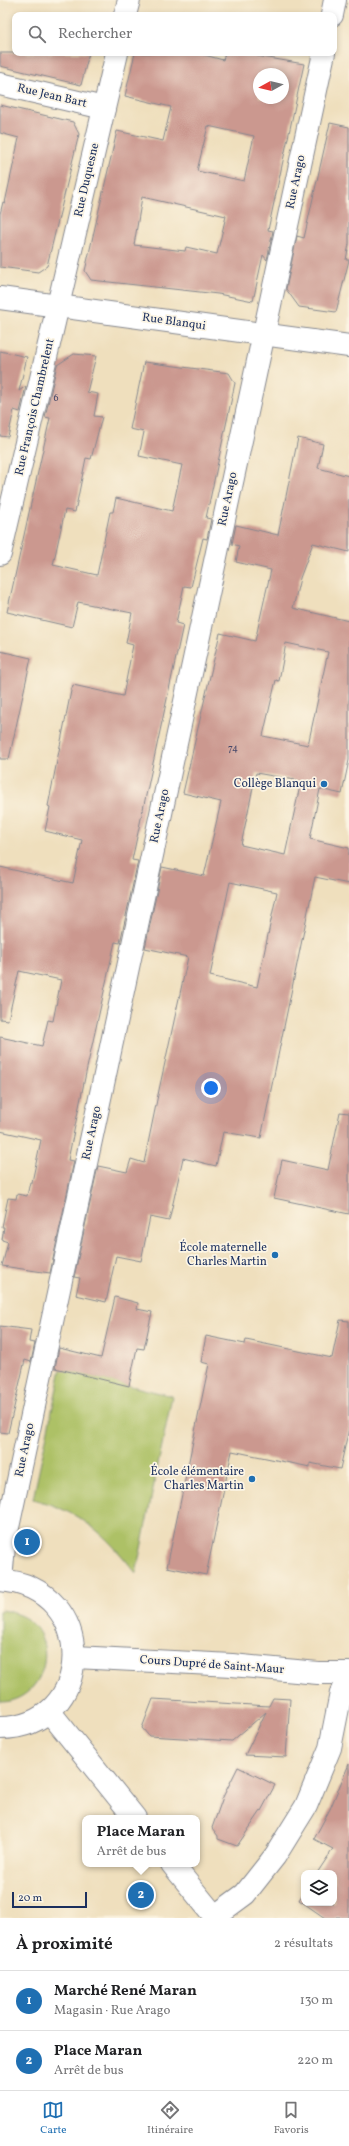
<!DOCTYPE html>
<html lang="fr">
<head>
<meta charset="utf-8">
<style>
  :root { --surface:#fff; --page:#f6f6f6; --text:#202124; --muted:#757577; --line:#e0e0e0; --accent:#1f6fb2 }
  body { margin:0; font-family:Vollkorn,serif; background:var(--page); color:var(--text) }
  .controls { position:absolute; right:12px; bottom:12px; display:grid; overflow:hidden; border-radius:8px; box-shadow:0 2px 6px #0003 }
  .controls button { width:36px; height:36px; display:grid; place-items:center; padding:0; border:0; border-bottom:1px solid var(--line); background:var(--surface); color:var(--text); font:20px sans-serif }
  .compass { position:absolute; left:253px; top:68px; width:36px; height:36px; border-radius:50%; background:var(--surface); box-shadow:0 2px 6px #0003; rotate:262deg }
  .scale { position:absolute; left:12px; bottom:10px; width:75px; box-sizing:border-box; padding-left:4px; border:2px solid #1b2f5e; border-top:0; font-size:11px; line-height:14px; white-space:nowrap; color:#1b2f5e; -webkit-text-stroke:3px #fcf5e5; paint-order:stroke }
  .you { position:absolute; left:211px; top:1088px; width:14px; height:14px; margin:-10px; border:3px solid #fff; border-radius:50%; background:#1a73e8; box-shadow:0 0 0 6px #1a73e833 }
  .badge { display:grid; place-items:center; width:26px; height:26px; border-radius:50%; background:var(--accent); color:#fff; font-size:13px; font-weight:700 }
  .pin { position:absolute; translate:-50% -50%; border:2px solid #fff; box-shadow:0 1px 4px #0006 }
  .popup { position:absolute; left:82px; top:1815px; width:118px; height:52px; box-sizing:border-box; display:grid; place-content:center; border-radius:8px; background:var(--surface); filter:drop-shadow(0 1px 3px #0005); font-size:13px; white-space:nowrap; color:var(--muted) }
  .popup b { font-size:15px; color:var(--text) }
  .popup::after { content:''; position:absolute; left:50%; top:100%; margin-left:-8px; border:8px solid transparent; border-top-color:var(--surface) }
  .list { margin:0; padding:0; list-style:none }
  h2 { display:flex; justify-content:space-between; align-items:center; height:52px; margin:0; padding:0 16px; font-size:17px }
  h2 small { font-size:13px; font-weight:400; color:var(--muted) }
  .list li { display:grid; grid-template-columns:26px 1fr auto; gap:12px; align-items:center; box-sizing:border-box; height:60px; padding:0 16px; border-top:1px solid var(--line) }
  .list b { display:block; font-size:15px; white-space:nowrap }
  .list p { margin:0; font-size:13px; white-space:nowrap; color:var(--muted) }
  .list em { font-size:13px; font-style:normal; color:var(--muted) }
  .icon { flex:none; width:22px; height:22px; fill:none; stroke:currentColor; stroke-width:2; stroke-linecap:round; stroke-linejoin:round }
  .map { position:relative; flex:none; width:349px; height:1918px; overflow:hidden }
  .search { position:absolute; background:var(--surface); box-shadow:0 2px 6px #0003; left:12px; right:12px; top:12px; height:44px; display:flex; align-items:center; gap:10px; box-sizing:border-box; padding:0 14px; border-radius:8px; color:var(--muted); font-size:15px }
  .sheet { height:172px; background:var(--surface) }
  nav { display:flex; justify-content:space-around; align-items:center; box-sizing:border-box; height:56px; border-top:1px solid var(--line); background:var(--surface); font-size:11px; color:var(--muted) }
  nav a { display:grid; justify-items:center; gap:2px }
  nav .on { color:var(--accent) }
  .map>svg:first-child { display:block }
</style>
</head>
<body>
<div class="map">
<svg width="349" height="1918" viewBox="0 0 349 1918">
  <rect width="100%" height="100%" fill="#fcf5e5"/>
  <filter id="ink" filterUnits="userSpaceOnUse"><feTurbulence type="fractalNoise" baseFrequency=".025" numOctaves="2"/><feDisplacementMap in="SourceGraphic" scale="8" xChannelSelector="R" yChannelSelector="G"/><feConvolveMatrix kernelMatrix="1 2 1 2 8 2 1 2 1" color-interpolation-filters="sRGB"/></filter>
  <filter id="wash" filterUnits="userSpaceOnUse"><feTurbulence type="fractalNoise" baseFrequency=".012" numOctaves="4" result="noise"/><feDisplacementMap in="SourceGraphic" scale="16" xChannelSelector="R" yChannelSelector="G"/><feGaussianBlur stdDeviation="0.9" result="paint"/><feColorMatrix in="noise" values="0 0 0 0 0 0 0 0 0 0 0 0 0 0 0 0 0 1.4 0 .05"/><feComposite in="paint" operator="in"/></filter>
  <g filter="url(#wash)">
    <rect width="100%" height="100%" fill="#efdfbd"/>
    <g fill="#adc166" stroke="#647862">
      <path d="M61,1369l111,27 -36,177c-32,-40 -53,-60 -103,-74z"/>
      <path d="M3,1610c10,3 20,5 28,12 29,28 9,80 -31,80v-91z"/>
    </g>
    <g id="blocks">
      <g fill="#cb988f" fill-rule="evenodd">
        <path d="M0,53h89l-8,32 -81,-19z"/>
        <path d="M135,53h62l26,7 2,-7h33l-1,3 47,8 -36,166 5,1 -6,29 -4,-5 -10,46 -35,-7 -127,-14 -6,-9 32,-140 46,10 8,-34 -46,-11zM259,74h24v24h-24zM208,126l46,10 -10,45 -47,-10zM142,197l84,19 -9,38 -31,-7 -1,4 -51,-6z"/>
        <path d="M0,105l73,17 6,12 -32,132 -9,6 -38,-5v-53l3,-12 2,1 14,-65 -19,-5z"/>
        <path d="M330,123l19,4v117l-3,16h3l-13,52 -37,-5 -13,-18 11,-53 7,2z"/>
        <path d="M0,351l27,6 -8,34 7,-5 -6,26 -6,-2 -6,27 -8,-1z"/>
        <path d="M74,354l22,2 -9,36 11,2 -4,22 8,1 -11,42 -5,-1 -11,54 -10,-2 -12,55 44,10 13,-63h3l3,-14 56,13 10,-46 -43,-9 5,-24 -14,-3 14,-67 85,11 6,10 -29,135 5,1 -4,20 -4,-1 -12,49 -7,-1 -8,37 7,2 -51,235 6,1 -18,82 -5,-1 -28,126 -19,92 6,1 -24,112 -48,-7 6,-24 -6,-2 2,-13h-2l6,-29 8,1 1,-5 10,2 3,-14h2l9,-42 -41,-9v-94l42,9 6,-26 5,1 8,-41 -42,-9 -11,49 -8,-1v-152l73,16 9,-43 -37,-9 5,-24 -2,-1 23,-115 2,-6 50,11 10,-51 -7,-2 6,-30 -54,-11 -6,25 -65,-15 43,-194 -5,-1 12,-52z"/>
        <path d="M298,438l25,6 -5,24 31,8v76l-36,-9 -13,35 -7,30 56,13v139l-7,34 -22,-5 -10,50 39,9v36l-34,-7 -54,261 -38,-6 -7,34 -33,-8 -14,63 -19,-4 -9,44 -25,-5 -10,46 -30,-7 4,-17 -6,-1 24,-111 29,6 4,-13 13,4 15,-73 29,-133 -43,-9 17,-81 42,9 17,-74 -38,-9 37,-160 35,8 16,-71 -35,-8 3,-16 -7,-2 4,-19 42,10zM286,643l42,9 -20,93 -45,-9 13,-56 3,1zM256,773l45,8 -16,74 -44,-10zM230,882l47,10 -20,95 -47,-11z"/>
        <path d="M0,651l31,7 -22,101h-9z"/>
        <path d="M340,1112l9,1v101l-75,-16 8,-38 46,10z"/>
        <path d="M115,1297l23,6 -1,6 15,3 -8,37 -7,-1 -8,38 -74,-18 4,-20 42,10z"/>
        <path d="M340,1320l9,1v107l-9,41 -30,-6v4l-78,-16 -26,124 -39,-8 42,-203 -8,-2 5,-26 39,8 1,-4 86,18z"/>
        <path d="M0,1326l31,4 -2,12 6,1 -4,19 -6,-2 -17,73 -8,-1z"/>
        <path d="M273,1698l17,1 -4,58 -41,-2 21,-43 -34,29 -83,-5 -7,-8 11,-29 116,7z"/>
        <path d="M349,1764v154h-24l-26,-18 5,-8v11h30v-30h-17l16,-24 -19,-10 16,-30z"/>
        <path d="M238,1767l37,18 -14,26 -24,35 -19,-7v-3l-6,-8 11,-31z"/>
      </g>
    </g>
  </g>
  <g filter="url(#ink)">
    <use href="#blocks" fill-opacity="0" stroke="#85878e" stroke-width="1"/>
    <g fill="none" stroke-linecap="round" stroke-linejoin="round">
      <g stroke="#85878e" stroke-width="24">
        <g id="minor">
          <path d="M125,15l4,-15"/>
          <path d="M332,15l3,-15"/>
          <path d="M0,84l104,24"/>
          <path d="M0,298l349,48"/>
          <path d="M0,554l117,-501"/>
          <path d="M1,1580l3,-34 320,-1493"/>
          <path d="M75,1657l157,8 86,8h31"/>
          <path d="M215,1916l30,-22 30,-38 31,-50 24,-58 11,-55 8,-19"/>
        </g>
      </g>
      <g stroke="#85878e" stroke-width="24">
        <g id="major">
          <path d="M0,1580c101,8 95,148 0,148"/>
          <path d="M49,1711l86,107"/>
          <path d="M172,1864l44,54"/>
        </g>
      </g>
      <use href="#minor" stroke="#fff" stroke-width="22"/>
      <use href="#major" stroke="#fff" stroke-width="22"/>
    </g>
  </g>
  <g fill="#1f6fb2" stroke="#fcf5e5" stroke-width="1.5">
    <circle cx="324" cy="784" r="4"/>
    <circle cx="275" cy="1255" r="4"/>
    <circle cx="252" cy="1479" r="4"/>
  </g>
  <g text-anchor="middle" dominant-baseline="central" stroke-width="3.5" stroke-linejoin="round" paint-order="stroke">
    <g font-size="10" fill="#47496a">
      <text x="56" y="398">6</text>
      <text x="233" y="748">74</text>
    </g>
    <g font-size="12" fill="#1b2f5e" stroke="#fcf5e5">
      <text transform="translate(52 96) rotate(13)">Rue Jean Bart</text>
      <text transform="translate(87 180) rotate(-77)">Rue Duquesne</text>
      <text transform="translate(296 182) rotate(-78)">Rue Arago</text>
      <text transform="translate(174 322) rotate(8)">Rue Blanqui</text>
      <text transform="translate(35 407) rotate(-77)">Rue François Chambrelent</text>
      <text transform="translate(228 499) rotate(-78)">Rue Arago</text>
      <text transform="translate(160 816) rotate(-78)">Rue Arago</text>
      <text transform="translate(92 1133) rotate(-78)">Rue Arago</text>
      <text transform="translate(25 1450) rotate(-78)">Rue Arago</text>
      <text transform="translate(212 1665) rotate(4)">Cours Dupré de Saint-Maur</text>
    </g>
    <g font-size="12" fill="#1b2f5e" stroke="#fcf5e5" text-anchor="end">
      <text x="316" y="784">Collège Blanqui</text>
      <text x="267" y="1248">École maternelle<tspan x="267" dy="14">Charles Martin</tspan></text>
      <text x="244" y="1472">École élémentaire<tspan x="244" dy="14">Charles Martin</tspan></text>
    </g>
  </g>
</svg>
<div class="controls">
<button><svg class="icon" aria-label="layers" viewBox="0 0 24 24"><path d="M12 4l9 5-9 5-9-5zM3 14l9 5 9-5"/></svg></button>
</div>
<svg class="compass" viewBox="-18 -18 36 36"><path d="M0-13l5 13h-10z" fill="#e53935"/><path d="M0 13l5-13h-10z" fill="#757577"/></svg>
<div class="scale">20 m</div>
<div class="you"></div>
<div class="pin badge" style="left:27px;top:1542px">1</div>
<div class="pin badge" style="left:141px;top:1895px">2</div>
<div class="popup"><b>Place Maran</b>Arrêt de bus</div>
<div class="search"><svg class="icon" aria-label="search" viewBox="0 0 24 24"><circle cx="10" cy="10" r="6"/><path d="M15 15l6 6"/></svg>Rechercher</div>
</div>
<section class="sheet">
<h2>À proximité<small>2 résultats</small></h2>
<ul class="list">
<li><span class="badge">1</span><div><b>Marché René Maran</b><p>Magasin · Rue Arago</p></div><em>130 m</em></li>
<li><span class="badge">2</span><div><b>Place Maran</b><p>Arrêt de bus</p></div><em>220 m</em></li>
</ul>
</section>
<nav>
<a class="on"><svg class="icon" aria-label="map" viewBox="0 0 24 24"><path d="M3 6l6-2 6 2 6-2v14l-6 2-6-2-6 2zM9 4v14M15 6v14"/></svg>Carte</a>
<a><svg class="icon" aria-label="directions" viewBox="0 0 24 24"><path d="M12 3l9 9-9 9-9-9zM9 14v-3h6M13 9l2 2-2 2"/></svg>Itinéraire</a>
<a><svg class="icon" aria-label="saved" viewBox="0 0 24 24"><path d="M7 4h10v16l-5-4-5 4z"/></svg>Favoris</a>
</nav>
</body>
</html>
